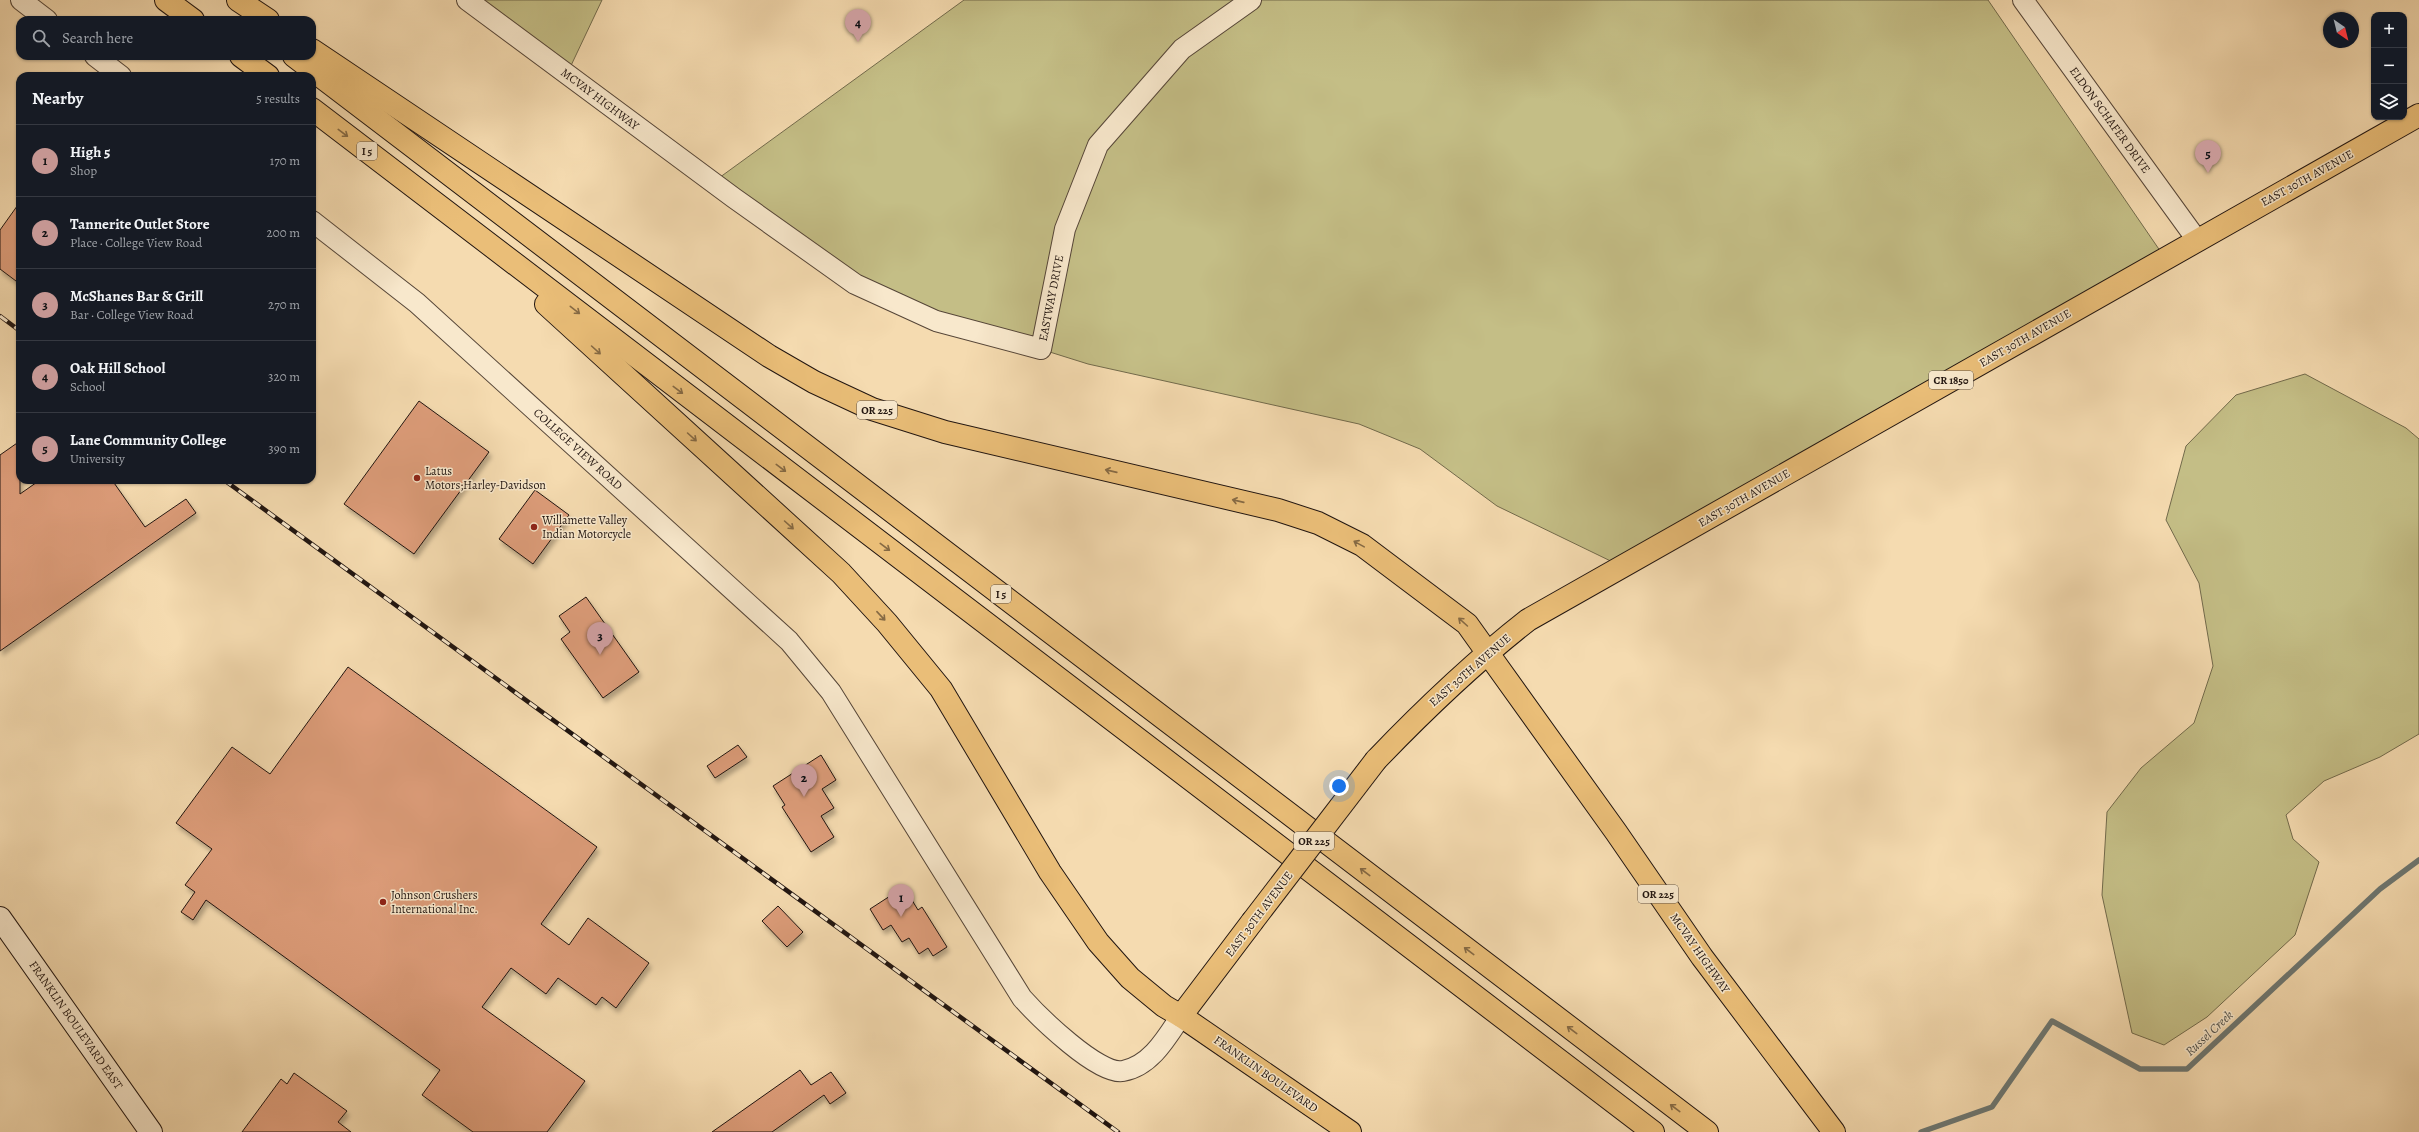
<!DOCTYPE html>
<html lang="en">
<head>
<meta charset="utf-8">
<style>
  :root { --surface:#171b24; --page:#242831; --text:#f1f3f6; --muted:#9ea1a6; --line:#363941; --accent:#c59692 }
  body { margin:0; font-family:Alegreya,serif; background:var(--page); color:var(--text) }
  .controls { position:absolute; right:12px; top:12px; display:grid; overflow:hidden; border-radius:8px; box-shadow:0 1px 3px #0004 }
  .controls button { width:36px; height:36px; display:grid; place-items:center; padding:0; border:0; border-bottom:1px solid var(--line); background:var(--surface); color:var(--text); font:20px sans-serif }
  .compass { position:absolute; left:2323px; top:12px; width:36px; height:36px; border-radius:50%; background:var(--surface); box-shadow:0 1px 3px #0004; rotate:145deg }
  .you { position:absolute; left:1339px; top:786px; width:14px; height:14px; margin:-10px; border:3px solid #fff; border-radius:50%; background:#1a73e8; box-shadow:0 0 0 6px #1a73e833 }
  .badge { display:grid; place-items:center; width:26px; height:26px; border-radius:50%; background:var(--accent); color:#111; font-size:13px; font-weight:700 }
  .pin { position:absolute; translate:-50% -33px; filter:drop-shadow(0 1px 2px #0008) }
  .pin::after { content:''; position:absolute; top:21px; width:14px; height:12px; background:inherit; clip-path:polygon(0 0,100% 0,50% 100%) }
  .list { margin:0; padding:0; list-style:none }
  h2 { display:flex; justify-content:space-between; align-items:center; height:52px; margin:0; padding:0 16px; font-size:17px }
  h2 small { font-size:13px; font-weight:400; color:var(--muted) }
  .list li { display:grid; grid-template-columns:26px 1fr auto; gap:12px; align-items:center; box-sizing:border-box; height:72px; padding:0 16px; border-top:1px solid var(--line) }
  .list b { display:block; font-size:15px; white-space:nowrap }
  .list p { margin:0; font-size:13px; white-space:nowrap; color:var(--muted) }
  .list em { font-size:13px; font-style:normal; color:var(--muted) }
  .icon { flex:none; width:22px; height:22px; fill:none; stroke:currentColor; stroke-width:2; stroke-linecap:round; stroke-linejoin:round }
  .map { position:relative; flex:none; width:2419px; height:1132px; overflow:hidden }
  .search { position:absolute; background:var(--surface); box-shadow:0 1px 3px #0004; left:16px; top:16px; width:300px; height:44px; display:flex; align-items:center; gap:10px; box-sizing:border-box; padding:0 14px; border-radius:12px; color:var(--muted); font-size:15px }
  .panel { position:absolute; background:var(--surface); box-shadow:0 1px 3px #0004; left:16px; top:72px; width:300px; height:412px; border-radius:12px }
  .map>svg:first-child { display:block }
</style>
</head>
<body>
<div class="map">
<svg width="2419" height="1132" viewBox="0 0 2419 1132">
  <defs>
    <filter id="shadow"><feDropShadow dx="2.5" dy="4.5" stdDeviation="2" flood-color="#0004"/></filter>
  </defs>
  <rect width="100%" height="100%" fill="#f5dbb0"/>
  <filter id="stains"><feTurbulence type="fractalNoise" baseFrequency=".005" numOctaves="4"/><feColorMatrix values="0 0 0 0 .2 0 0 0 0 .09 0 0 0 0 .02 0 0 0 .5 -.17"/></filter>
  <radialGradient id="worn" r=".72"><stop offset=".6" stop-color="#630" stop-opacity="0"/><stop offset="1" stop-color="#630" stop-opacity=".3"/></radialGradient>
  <g fill="#c4be86" stroke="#726a4b">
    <path d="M467,0h135l-35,74z"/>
    <path d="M964,0h1024l177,258 -542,309 -126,-61 -77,-57 -61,-25 -271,-60 -188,-59 -188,-122z"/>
    <path d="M2305,374l101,54 13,11v295l-39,23 -56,24 -38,34 7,24 26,23 -24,73 -88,82 -43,28 -32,-12 -30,-138 5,-83 34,-44 53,-45 19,-57 -14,-83 -33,-63 20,-74 50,-51z"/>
  </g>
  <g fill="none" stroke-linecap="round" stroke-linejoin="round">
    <path stroke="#6d7772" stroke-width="5.5" d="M1921,1132l71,-25 60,-86 88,48h47l193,-180 39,-29"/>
  </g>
  <g fill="#dc9c79" stroke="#211510" filter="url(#shadow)">
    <path d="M20,202v82l-20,-15v-39z"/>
    <path d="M419,401l70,51 -75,102 -70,-50z"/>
    <path d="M20,441v53l20,-14h72l33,47 41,-28 10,14 -196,138v-196z"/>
    <path d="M535,490l34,25 -36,49 -34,-25z"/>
    <path d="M586,597l53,75 -36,26 -42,-59 9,-7 -11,-16z"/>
    <path d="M348,667l249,180 -56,77 28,21 19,-27 61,45 -33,45 -14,-11 -6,8 -38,-27 -12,16 -35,-26 -29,39 103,74 -38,51h-74l-51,-37 18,-25 -234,-170 -13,20 -12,-8 14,-20 -10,-7 27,-36 -36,-26 56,-76 38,27z"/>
    <path d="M738,745l9,12 -32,21 -8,-12z"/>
    <path d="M821,755l15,25 -14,9 12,19 -13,8 13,21 -23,15 -29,-45 3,-2 -12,-19z"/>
    <path d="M904,887l14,23 4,-3 25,40 -14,9 -5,-8 -9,6 -10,-16 -7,4 -11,-17 -8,5 -13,-21z"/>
    <path d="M778,906l25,26 -16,15 -25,-26z"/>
    <path d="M800,1070l11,15 20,-13 15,21 -16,11 -6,-9 -52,37h-60z"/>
    <path d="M294,1073l53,38 -9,11 13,10h-109l39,-53 6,5z"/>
  </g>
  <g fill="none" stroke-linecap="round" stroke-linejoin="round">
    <g stroke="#564638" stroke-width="22">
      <g id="minor">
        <path d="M21,0l26,20"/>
        <path d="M467,0l267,198 121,86 81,37 105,28 24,-120 33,-84 84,-96 69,-49"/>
        <path d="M2023,0l174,240"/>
        <path d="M95,56l26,20"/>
        <path d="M312,221l105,82 372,338 42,51 191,306c16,18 77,78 101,73 28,-5 44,-34 58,-55"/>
      </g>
    </g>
    <g stroke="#211510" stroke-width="24">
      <path id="secondary" d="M0,918l151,214"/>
    </g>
    <g stroke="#211510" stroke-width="24">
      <g id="primary">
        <path d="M1487,652l129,180 86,125 132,175"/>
        <path d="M1376,760c48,-50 97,-97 152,-140l891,-505"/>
        <path d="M1252,922l-71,94 169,116"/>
      </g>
    </g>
    <g stroke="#211510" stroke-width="24">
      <g id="motorway">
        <path d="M166,0l27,20"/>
        <path d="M238,0l30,20"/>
        <path d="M312,50l457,306 45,26 58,27 73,23 333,78 40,13 44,22 105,79 20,28"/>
        <path d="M241,56l27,20"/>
        <path d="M294,56l1413,1076"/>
        <path d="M312,109l1341,1023"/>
        <path d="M546,304l295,269 46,50 54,66 109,183 48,70 32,36 34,28 17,10"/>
      </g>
    </g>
    <use href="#minor" stroke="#f8e8cc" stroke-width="20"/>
    <use href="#secondary" stroke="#f8e8cc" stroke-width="22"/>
    <use href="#primary" stroke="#eabe78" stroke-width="22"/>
    <use href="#motorway" stroke="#eabe78" stroke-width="22"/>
    <g stroke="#211510" stroke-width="4.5">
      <g id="rail">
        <path d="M0,316l20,15"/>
        <path d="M224,480l894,652"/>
      </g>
    </g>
    <use href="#rail" stroke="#f8e8cc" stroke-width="3" stroke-dasharray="9" stroke-linecap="butt"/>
    <g stroke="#211510" stroke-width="24" stroke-linecap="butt">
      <path id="primary-bridge" d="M1252,922l124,-162"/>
    </g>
    <use href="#primary-bridge" stroke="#eabe78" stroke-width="22"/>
  </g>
  <defs><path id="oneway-shaft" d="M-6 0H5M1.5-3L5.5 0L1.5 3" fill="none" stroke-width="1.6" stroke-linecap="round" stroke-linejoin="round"/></defs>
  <g stroke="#866a44">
    <use href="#oneway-shaft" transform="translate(343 133) rotate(37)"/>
    <use href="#oneway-shaft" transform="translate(575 310) rotate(38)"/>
    <use href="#oneway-shaft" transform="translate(596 350) rotate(42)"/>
    <use href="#oneway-shaft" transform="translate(678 390) rotate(37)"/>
    <use href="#oneway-shaft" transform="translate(692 437) rotate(42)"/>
    <use href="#oneway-shaft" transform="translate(781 468) rotate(37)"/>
    <use href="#oneway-shaft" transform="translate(1111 471) rotate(-167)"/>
    <use href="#oneway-shaft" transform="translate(1238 501) rotate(-167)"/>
    <use href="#oneway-shaft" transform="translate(789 525) rotate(42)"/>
    <use href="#oneway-shaft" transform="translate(1359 544) rotate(-151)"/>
    <use href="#oneway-shaft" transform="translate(885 547) rotate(37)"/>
    <use href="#oneway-shaft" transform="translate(881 616) rotate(47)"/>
    <use href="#oneway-shaft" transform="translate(1463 622) rotate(-138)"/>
    <use href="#oneway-shaft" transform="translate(1365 872) rotate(-143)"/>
    <use href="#oneway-shaft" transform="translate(1469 951) rotate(-143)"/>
    <use href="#oneway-shaft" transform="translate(1572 1030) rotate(-143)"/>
    <use href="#oneway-shaft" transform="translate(1675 1108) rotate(-143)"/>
  </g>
  <g fill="#8f2418" stroke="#f8e8cc" stroke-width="1.5">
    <circle cx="417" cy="478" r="4"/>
    <circle cx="534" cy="527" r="4"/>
    <circle cx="383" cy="902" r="4"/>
  </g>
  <g text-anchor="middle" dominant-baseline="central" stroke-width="3" stroke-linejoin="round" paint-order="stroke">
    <g fill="#f8e8cc" stroke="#625448" stroke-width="1">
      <rect x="357" y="142" width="20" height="18" rx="3"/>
      <rect x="1929" y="371" width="44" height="18" rx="3"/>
      <rect x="857" y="401" width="40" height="18" rx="3"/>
      <rect x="991" y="585" width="20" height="18" rx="3"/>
      <rect x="1294" y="832" width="40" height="18" rx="3"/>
      <rect x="1638" y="885" width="40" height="18" rx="3"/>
    </g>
    <g font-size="11" font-weight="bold" fill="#211510">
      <text x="367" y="151">I 5</text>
      <text x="1951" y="380">CR 1850</text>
      <text x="877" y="410">OR 225</text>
      <text x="1001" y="594">I 5</text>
      <text x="1314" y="841">OR 225</text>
      <text x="1658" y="894">OR 225</text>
    </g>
    <g font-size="12" fill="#211510" stroke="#f8e8cc">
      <text transform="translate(600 99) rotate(37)">MCVAY HIGHWAY</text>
      <text transform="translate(2110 120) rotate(54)">ELDON SCHAFER DRIVE</text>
      <text transform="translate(2307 178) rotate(-29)">EAST 30TH AVENUE</text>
      <text transform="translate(1051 298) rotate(-79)">EASTWAY DRIVE</text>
      <text transform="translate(2025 338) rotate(-30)">EAST 30TH AVENUE</text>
      <text transform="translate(578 449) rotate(42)">COLLEGE VIEW ROAD</text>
      <text transform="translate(1744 498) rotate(-30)">EAST 30TH AVENUE</text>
      <text transform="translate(1470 670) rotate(-41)">EAST 30TH AVENUE</text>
      <text transform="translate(1259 914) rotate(-53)">EAST 30TH AVENUE</text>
      <text transform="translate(1700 953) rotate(55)">MCVAY HIGHWAY</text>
      <text transform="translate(76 1025) rotate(55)">FRANKLIN BOULEVARD EAST</text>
      <text transform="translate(1266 1074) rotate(35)">FRANKLIN BOULEVARD</text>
    </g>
    <g font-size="12" fill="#211510" stroke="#f8e8cc" text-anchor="start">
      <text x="425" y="471">Latus<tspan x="425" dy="14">Motors;Harley-Davidson</tspan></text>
      <text x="542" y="520">Willamette Valley<tspan x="542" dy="14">Indian Motorcycle</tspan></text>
      <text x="391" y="895">Johnson Crushers<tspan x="391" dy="14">International Inc.</tspan></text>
    </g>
    <g font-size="13" font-style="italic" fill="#4d4e49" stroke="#f8e8cc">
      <text transform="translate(2209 1033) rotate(-43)">Russel Creek</text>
    </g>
  </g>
  <rect width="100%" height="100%" filter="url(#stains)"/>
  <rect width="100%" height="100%" fill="url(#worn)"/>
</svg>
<div class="controls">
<button>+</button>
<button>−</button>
<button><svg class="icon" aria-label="layers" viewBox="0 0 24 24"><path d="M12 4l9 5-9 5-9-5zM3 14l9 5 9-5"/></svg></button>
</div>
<svg class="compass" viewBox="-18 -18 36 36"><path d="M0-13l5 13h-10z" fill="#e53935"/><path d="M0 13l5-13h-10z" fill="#9ea1a6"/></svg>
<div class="you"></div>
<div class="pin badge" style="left:901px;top:917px">1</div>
<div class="pin badge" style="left:804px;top:797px">2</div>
<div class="pin badge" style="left:600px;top:655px">3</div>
<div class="pin badge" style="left:858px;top:42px">4</div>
<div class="pin badge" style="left:2208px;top:173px">5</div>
<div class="search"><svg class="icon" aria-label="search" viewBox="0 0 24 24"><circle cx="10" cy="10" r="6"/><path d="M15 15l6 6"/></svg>Search here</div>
<section class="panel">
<h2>Nearby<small>5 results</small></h2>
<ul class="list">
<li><span class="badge">1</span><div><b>High 5</b><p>Shop</p></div><em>170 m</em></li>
<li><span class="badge">2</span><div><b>Tannerite Outlet Store</b><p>Place · College View Road</p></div><em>200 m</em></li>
<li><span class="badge">3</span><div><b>McShanes Bar &amp; Grill</b><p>Bar · College View Road</p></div><em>270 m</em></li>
<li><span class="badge">4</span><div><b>Oak Hill School</b><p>School</p></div><em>320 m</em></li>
<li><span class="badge">5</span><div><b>Lane Community College</b><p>University</p></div><em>390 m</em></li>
</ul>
</section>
</div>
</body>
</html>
